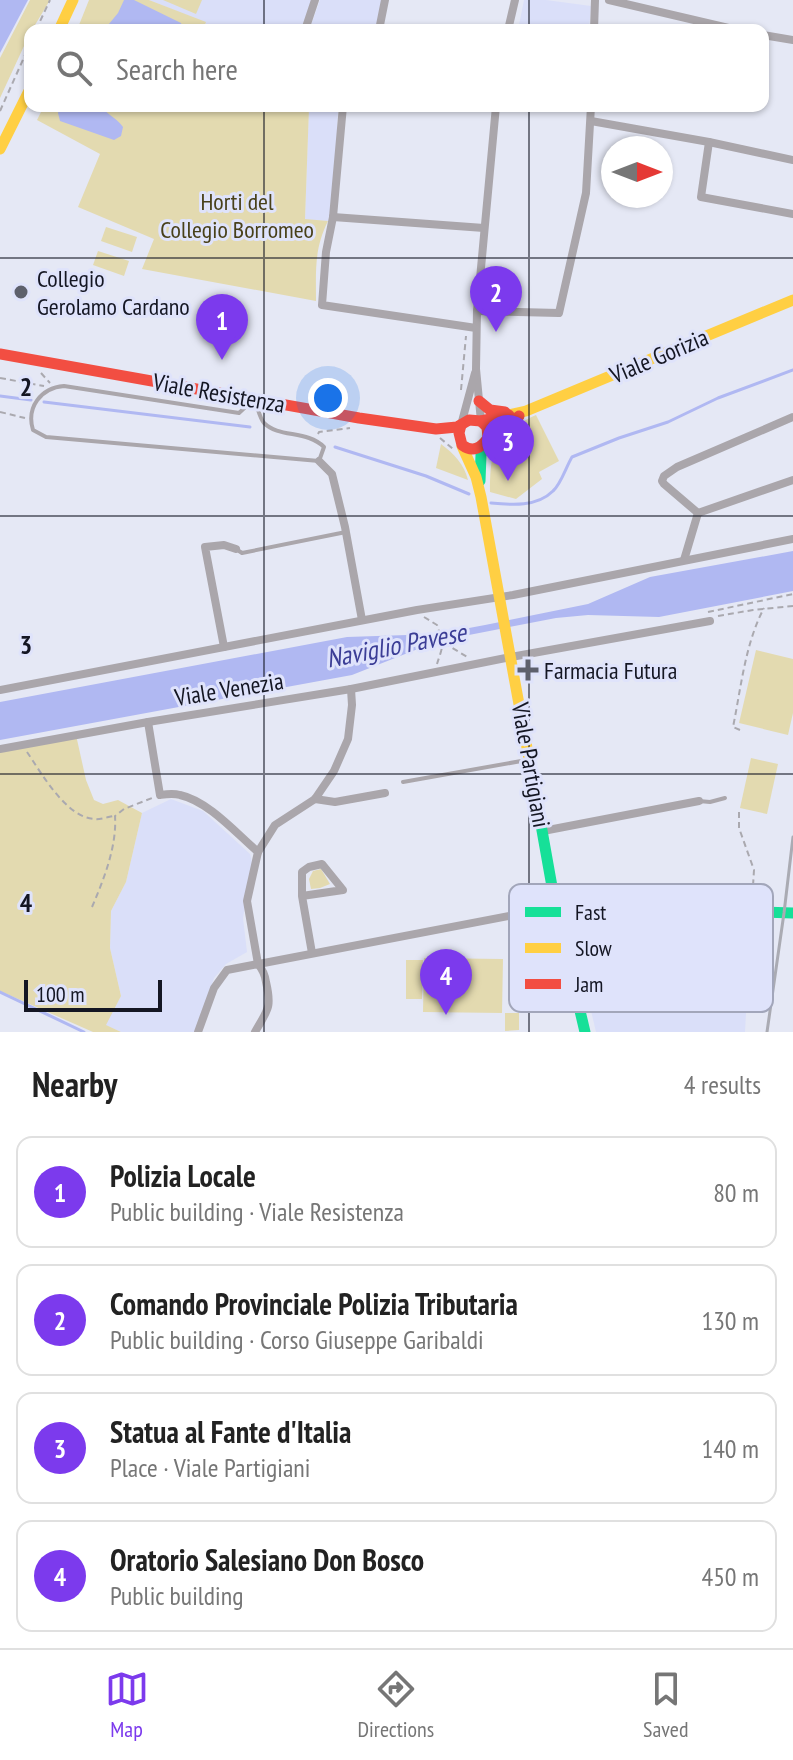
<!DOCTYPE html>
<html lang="en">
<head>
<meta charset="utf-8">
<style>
  :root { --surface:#fff; --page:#f6f6f6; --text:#222; --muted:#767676; --line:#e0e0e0; --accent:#7c3aed }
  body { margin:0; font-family:"PT Sans Narrow",sans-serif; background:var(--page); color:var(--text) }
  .compass { position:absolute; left:601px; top:136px; width:72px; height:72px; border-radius:50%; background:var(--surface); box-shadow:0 2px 6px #0004; rotate:90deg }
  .scale { position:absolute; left:24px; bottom:20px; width:138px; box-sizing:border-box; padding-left:8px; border:4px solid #141623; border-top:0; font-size:22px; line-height:28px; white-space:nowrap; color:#141623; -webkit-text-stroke:6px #dfe3fb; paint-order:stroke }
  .you { position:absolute; left:328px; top:398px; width:28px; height:28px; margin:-20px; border:6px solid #fff; border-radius:50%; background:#1a73e8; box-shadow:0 0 0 12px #1a73e833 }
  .badge { display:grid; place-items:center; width:52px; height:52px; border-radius:50%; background:var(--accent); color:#fff; font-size:26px; font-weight:700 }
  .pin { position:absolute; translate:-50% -66px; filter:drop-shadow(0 2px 4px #0008) }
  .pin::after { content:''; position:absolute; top:42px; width:28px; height:24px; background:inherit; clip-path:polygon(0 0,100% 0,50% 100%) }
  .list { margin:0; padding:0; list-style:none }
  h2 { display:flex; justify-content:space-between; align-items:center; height:104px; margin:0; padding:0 32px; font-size:34px }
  h2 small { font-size:26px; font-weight:400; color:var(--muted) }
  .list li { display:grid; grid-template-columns:52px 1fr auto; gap:24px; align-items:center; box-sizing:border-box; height:112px; margin:0 16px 16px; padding:0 16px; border:2px solid var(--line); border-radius:16px }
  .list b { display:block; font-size:30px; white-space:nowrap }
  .list p { margin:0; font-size:26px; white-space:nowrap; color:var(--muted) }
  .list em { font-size:26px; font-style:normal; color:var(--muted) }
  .icon { flex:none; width:44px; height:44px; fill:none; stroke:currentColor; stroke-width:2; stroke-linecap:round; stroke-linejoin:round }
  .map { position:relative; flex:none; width:793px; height:1032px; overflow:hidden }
  .search { position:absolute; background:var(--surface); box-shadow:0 2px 6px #0004; left:24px; right:24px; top:24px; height:88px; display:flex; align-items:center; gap:20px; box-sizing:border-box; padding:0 28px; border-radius:16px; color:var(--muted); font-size:30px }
  .sheet { height:616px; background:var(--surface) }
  nav { display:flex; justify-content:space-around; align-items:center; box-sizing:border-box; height:112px; border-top:2px solid var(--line); background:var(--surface); font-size:22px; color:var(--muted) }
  nav a { display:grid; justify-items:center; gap:4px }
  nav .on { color:var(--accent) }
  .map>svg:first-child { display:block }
</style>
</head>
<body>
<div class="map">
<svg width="793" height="1032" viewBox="0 0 793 1032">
  <rect width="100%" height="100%" fill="#e5e8f5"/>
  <g fill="#dadff9">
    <path d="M149,0h163l-11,30h-98l3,-7z"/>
    <path d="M320,0h63l-7,30h-67z"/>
    <path d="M524,0h22l45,6 -2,24h-71z"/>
    <path d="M309,107l29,4 -4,84 -6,26 -23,-1z"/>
    <path d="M171,799l32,12 47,43 2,9 -9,55 4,34 -21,12 -12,14 -18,54h-75l-16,-7 16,-29 -11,-48 1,-37 15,-29 16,-69z"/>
    <path d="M570,921l200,2 -23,72 -2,37h-149z"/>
  </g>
  <g fill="#e3dab0">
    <path d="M30,0h20l-18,30h-2v3l-30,65v-40z"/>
    <path d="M89,0h60l57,22 -3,8h-126z"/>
    <path d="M163,0h39l-6,14z"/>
    <path d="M44,106h294v5l-29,-3 -4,111 23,2c-14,28 -12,50 -12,80l-174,-32 12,-30 -76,-32 22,-53 -63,-34z"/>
    <path d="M106,227l31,10 -5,15 -31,-11z"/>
    <path d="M98,251l31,10 -5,15 -31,-11z"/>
    <path d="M536,415l23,46 -20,11 3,7 -26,20 -26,-7c0,-45 5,-58 46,-77z"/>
    <path d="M441,444c13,10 23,20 27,36l-32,-12z"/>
    <path d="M756,650l37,9v54l-5,22 -49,-12z"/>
    <path d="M76,735l10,45 8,20 9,4 15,-4 24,13 -16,69 -15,29 -1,37 11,48 -15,29 15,7h-28l-93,-41v-242z"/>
    <path d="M751,758l27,6 -11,50 -27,-6z"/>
    <path d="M321,869l9,15 -10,4 -9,1 -2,-10 4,-8z"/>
    <path d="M424,958l79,1 -1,54 -79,-1z"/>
    <path d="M406,960h17l-1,39h-16z"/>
    <path d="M505,1013h14v17l-14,1z"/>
  </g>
  <g fill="#b0b8f2">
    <path d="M0,0h28l-28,53z"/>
    <path d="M124,0h10l47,23 1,3 -4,4h-74l14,-17z"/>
    <path d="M60,106h41c6,9 16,12 22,21l-2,9 -7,4 -54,-19 -2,-8z"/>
    <path d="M793,551v40l-134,26 -71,-2 -32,3 -118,23 -86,34 -352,65v-38l347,-65 90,-3 48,-9 103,-21 62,-27z"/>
  </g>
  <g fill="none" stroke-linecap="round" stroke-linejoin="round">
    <g stroke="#b0b8f2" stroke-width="3">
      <path d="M0,396l31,4"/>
      <path d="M44,402l206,25"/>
      <path d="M335,447l91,29 43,18"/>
      <path d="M491,503c21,2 46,4 62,-12 8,-7 13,-24 19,-34l47,-19 49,-16 50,-24 75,-28"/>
      <path d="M0,992l84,40"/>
    </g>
    <g stroke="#aaa9af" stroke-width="2" stroke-dasharray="6 4" stroke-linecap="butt">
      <path d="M36,30l14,-30"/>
      <path d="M0,111l30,-67"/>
      <path d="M41,373l9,10"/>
      <path d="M0,378l44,8"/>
      <path d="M461,390l5,-54"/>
      <path d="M0,412l25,6"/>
      <path d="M318,434l1,-2 31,-4"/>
      <path d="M440,438l13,11"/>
      <path d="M708,612l85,-18"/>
      <path d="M718,616l35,-6 40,-4"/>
      <path d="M424,617l13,8c1,6 5,10 5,16 1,8 -3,16 -5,23"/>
      <path d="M444,643l25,15"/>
      <path d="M740,730l-7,-3c8,-39 12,-83 31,-119"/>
      <path d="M27,752c15,22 39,65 67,67 6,1 14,-2 19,-3"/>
      <path d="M739,812v16l15,42 -2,32"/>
      <path d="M92,907c12,-28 25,-61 23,-91l9,-7 28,-11"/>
      <path d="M530,925v8"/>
      <path d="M542,946h11"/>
      <path d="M564,987l-1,5 4,7"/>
    </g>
    <g stroke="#aaa6ab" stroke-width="4">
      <path d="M64,386l175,27 15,-14c4,8 5,18 10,24 15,15 43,7 60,24l-5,14 -273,-24 -13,-7c-7,-23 8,-42 31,-44z"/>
      <path d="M236,549l6,4 104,-21"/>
      <path d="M403,782l124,-22"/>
      <path d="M699,801l11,1 15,-4"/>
    </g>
    <g stroke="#aaa6ab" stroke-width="8">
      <path d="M609,0l128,30"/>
      <path d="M305,30l10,-30"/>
      <path d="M379,30l6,-30"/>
      <path d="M508,30l7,-30"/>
      <path d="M594,30l1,-30"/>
      <path d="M763,35l30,5"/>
      <path d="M343,106l-10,111 -7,35 -4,53 154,23"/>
      <path d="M591,121l118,21 84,18"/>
      <path d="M709,142l-8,55 92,17"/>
      <path d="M333,217l151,11"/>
      <path d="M477,311l82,2 27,-120 5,-87"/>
      <path d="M481,421l-5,-52 1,-58 19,-205"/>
      <path d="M461,425l14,-52"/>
      <path d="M319,461l13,13 13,53 17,93"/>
      <path d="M698,513l-34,-29 -2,-3 2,-5 13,-9 116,-50"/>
      <path d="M698,513l95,-33"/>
      <path d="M684,560l14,-47"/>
      <path d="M224,647l-19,-100 19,-2 12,4"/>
      <path d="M0,690l417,-80 96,-15 280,-56"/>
      <path d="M148,722l12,73c7,-1 13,-2 20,0 28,6 56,38 78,57l-11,49 11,63c5,6 7,10 8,18 6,26 2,27 -11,50"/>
      <path d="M0,749l148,-27 203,-33 160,-32 199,-36"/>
      <path d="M315,799l20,3 50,-9"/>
      <path d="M543,831l156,-30"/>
      <path d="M258,852l17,-27 40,-26 19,-28 14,-32 4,-34 -1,-16"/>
      <path d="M302,896l41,-6 -21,-26 -13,3 -7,5v24l10,57"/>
      <path d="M721,925l2,-14"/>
      <path d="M198,1032l16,-44 13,-18 318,-61h11"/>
    </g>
    <g stroke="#16e098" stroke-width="11">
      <path d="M480,481l1,-26 4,-10"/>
      <path d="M538,808l18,101 29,123"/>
      <path d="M556,909h125l112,4"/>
    </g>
    <g stroke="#ffcf43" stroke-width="11">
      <path d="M59,30l14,-30"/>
      <path d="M0,149l30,-60"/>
      <path d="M509,415l17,-4 267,-111"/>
      <path d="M462,446l14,31 5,20 57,311"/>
    </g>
    <g stroke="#f24e42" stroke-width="11">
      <path d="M0,354l359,64 77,11 21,-2 12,-7 12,1 28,-6"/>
      <path d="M479,401l11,9 15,2"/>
      <path d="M461,425l-2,8 3,12c11,8 19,3 26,-7l-1,-11 -6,-6"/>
      <path d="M486,442l33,-26"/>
    </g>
    <path stroke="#aaabb3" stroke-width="3" d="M767,1032l17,-119 9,-76"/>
  </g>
  <path fill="none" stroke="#141623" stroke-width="2" stroke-opacity="0.55" d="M264,0v30M529,0v30M264,106v926M529,106v926M0,258h793M0,516h793M0,774h793"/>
  <g fill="#5d606c" stroke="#dfe3fb" stroke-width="3">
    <circle cx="21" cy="292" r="8"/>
    <path d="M524 658h8v8h8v8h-8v8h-8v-8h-8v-8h8z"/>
  </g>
  <g text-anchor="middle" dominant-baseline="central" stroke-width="6" stroke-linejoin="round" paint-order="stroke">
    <g font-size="24" fill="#484019" stroke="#dfe3fb">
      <text x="237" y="201">Horti del<tspan x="237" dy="28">Collegio Borromeo</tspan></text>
    </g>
    <g font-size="24" fill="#141623" stroke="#dfe3fb" text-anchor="start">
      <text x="37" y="278">Collegio<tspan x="37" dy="28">Gerolamo Cardano</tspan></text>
      <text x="544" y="670">Farmacia Futura</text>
    </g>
    <g font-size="24" fill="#141623" stroke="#dfe3fb">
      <text transform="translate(659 356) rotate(-23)">Viale Gorizia</text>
      <text transform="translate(219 393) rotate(10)">Viale Resistenza</text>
      <text transform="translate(229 689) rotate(-9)">Viale Venezia</text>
      <text transform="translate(531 765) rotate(80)">Viale Partigiani</text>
    </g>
    <g font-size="26" font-style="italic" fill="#3b3d96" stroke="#dfe3fb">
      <text transform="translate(396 645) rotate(-11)">Naviglio Pavese</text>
    </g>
  </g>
  <rect x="509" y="884" width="264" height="128" rx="12" fill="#dfe3fb" stroke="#a2a6ba" stroke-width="2"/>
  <rect x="525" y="907" width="36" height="10" fill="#16e098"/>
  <rect x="525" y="943" width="36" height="10" fill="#ffcf43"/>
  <rect x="525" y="979" width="36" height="10" fill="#f24e42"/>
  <g font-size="22" fill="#141623">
    <text x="575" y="920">Fast</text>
    <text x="575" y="956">Slow</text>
    <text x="575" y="992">Jam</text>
  </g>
  <g font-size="26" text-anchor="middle" font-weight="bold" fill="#141623" stroke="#dfe3fb" stroke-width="6" stroke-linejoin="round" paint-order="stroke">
    <text x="26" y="396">2</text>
    <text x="26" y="654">3</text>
    <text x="26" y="912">4</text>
  </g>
</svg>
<svg class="compass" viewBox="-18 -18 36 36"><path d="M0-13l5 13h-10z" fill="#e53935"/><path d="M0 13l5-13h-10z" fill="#767676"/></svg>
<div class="scale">100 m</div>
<div class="you"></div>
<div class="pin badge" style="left:222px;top:360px">1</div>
<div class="pin badge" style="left:496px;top:332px">2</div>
<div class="pin badge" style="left:508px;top:481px">3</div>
<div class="pin badge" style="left:446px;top:1015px">4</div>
<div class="search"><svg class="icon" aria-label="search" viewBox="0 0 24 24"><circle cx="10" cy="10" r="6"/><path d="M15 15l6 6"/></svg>Search here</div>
</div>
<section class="sheet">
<h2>Nearby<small>4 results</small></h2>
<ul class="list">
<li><span class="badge">1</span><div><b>Polizia Locale</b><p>Public building · Viale Resistenza</p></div><em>80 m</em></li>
<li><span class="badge">2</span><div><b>Comando Provinciale Polizia Tributaria</b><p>Public building · Corso Giuseppe Garibaldi</p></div><em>130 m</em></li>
<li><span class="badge">3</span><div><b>Statua al Fante d'Italia</b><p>Place · Viale Partigiani</p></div><em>140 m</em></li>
<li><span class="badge">4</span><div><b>Oratorio Salesiano Don Bosco</b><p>Public building</p></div><em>450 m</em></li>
</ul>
</section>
<nav>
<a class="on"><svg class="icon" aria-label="map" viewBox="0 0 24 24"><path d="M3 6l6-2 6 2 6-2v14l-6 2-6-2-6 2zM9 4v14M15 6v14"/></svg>Map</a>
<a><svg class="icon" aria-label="directions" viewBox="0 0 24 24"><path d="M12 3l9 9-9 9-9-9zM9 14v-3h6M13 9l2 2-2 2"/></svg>Directions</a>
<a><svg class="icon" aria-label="saved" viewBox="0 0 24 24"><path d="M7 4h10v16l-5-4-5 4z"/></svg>Saved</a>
</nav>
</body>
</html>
